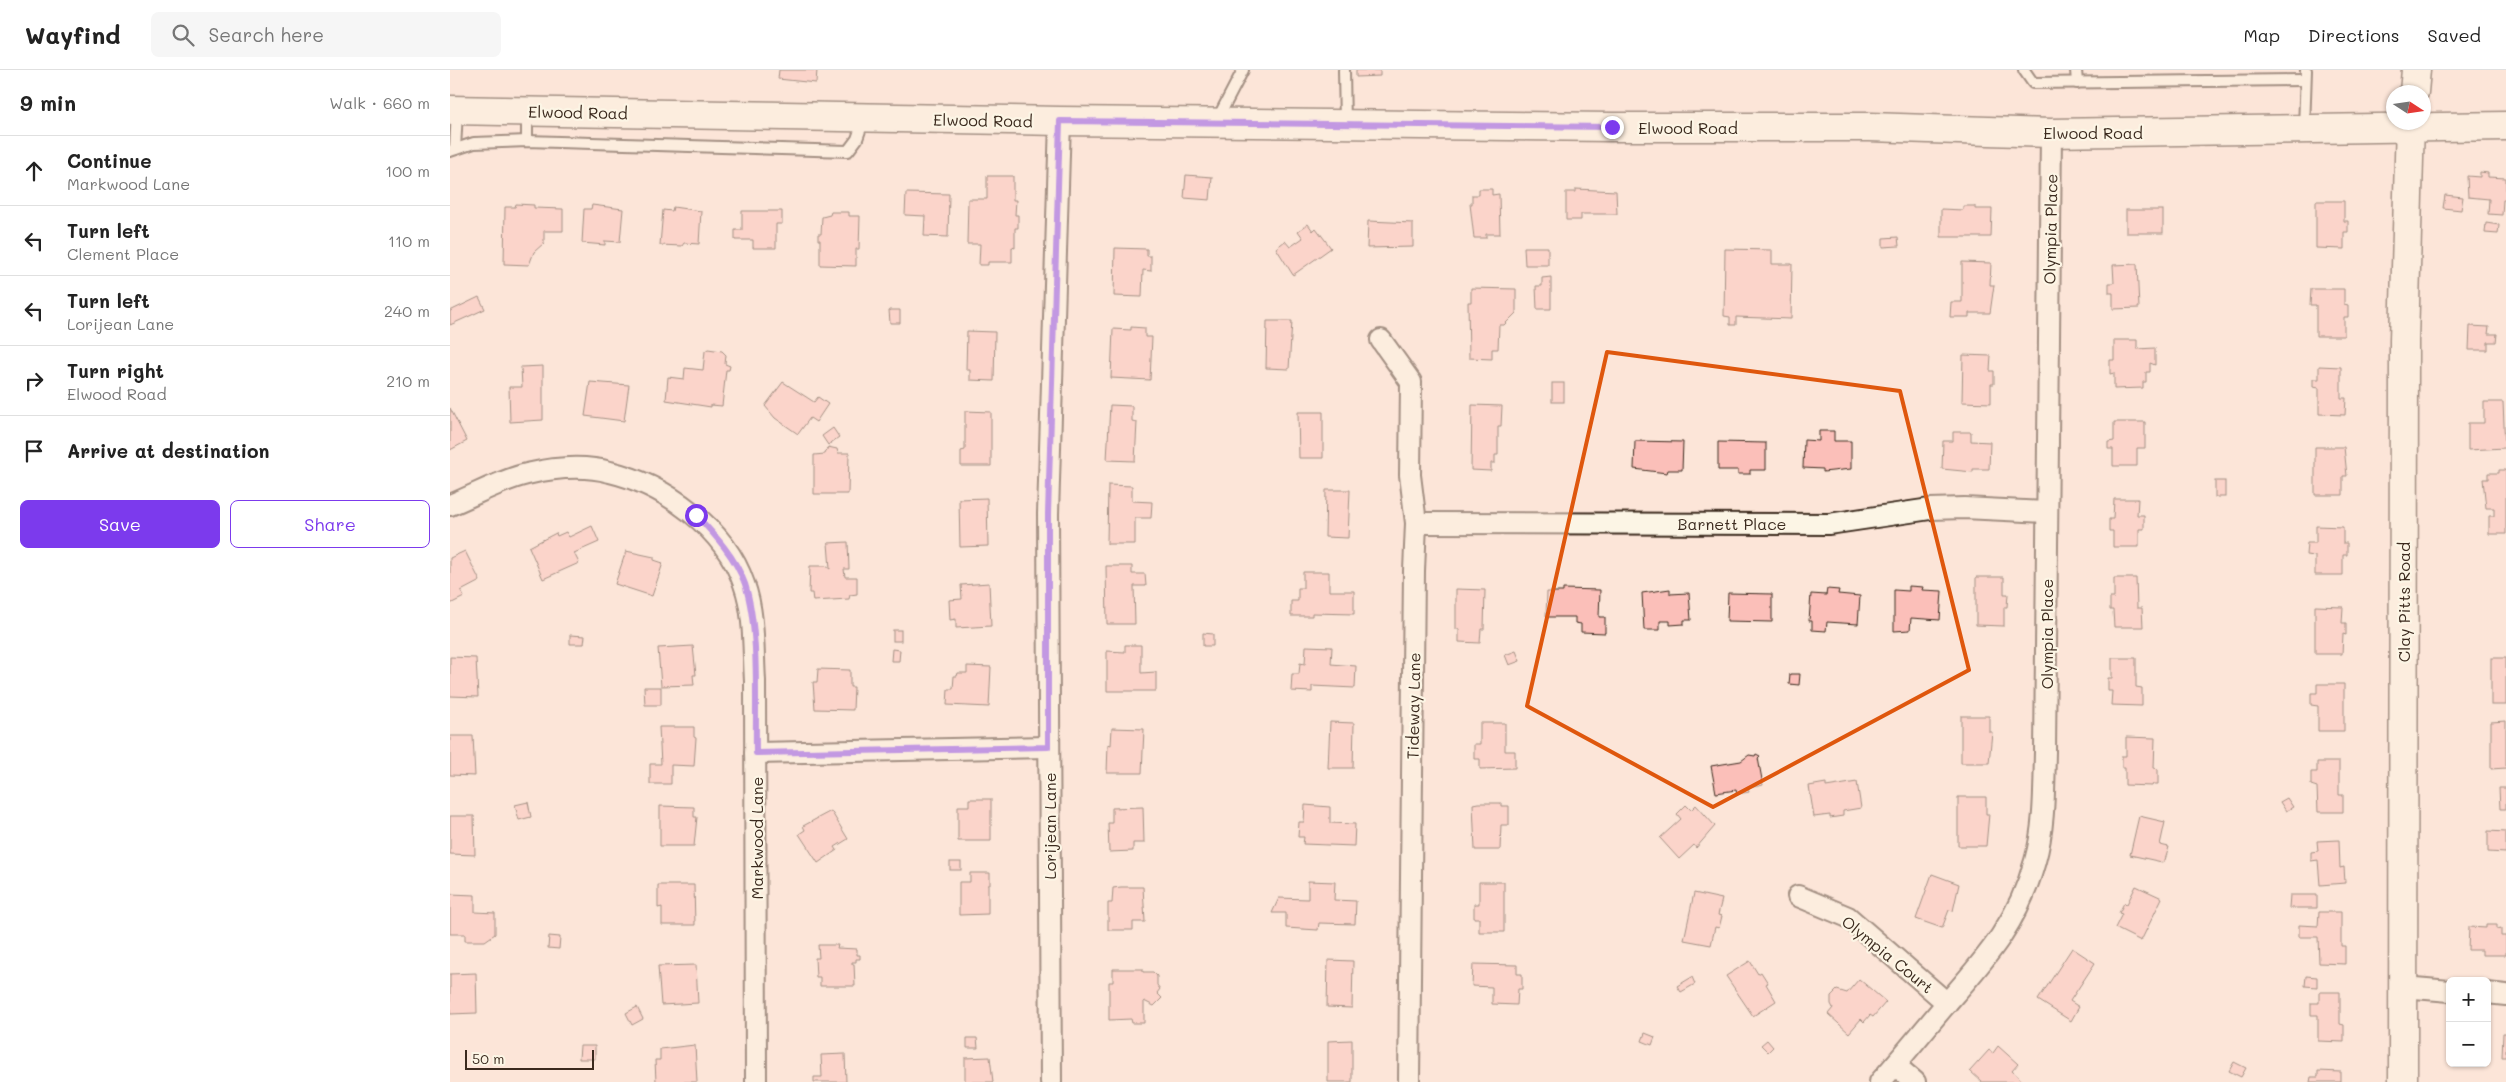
<!DOCTYPE html>
<html lang="en">
<head>
<meta charset="utf-8">
<style>
  :root { --surface:#fff; --page:#f6f6f6; --text:#222; --muted:#767676; --line:#e0e0e0; --accent:#7c3aed }
  body { margin:0; font-family:Mali,sans-serif; background:var(--page); color:var(--text) }
  .controls { position:absolute; right:15px; bottom:15px; display:grid; overflow:hidden; border-radius:8px; box-shadow:0 1px 4px #0004 }
  .controls button { width:45px; height:45px; display:grid; place-items:center; padding:0; border:0; border-bottom:1px solid var(--line); background:var(--surface); color:var(--text); font:25px sans-serif }
  .compass { position:absolute; left:1936px; top:15px; width:45px; height:45px; border-radius:50%; background:var(--surface); box-shadow:0 1px 4px #0004; rotate:102deg }
  .scale { position:absolute; left:15px; bottom:12px; width:129px; box-sizing:border-box; padding-left:5px; border:2px solid #3b2a1e; border-top:0; font-size:14px; line-height:18px; white-space:nowrap; color:#3b2a1e; -webkit-text-stroke:4px #fcf5e5; paint-order:stroke }
  .stop { position:absolute; width:15px; height:15px; margin:-11px; border:4px solid #7c3aed; border-radius:50%; background:#fff }
  .stop.end { background:#7c3aed; border-color:#fff; box-shadow:0 1px 5px #0008 }
  .list { margin:0; padding:0; list-style:none }
  h2 { display:flex; justify-content:space-between; align-items:center; height:65px; margin:0; padding:0 20px; font-size:21px }
  h2 small { font-size:16px; font-weight:400; color:var(--muted) }
  .list li { display:grid; grid-template-columns:32px 1fr auto; gap:15px; align-items:center; box-sizing:border-box; height:70px; padding:0 20px; border-top:1px solid var(--line) }
  .list b { display:block; font-size:19px; white-space:nowrap }
  .list p { margin:0; font-size:16px; white-space:nowrap; color:var(--muted) }
  .list em { font-size:16px; font-style:normal; color:var(--muted) }
  .actions { display:flex; gap:10px; padding:15px 20px }
  .actions a { flex:1; padding:11px 0; border:1px solid var(--accent); border-radius:8px; text-align:center; font-size:18px; color:var(--accent) }
  .actions .main { background:var(--accent); color:#fff }
  .icon { flex:none; width:28px; height:28px; fill:none; stroke:currentColor; stroke-width:2; stroke-linecap:round; stroke-linejoin:round }
  .map { position:relative; flex:none; width:2056px; height:1012px; overflow:hidden }
  header { display:flex; align-items:center; gap:30px; box-sizing:border-box; height:70px; padding:0 25px; background:var(--surface); border-bottom:1px solid var(--line) }
  header strong { font-size:24px }
  nav { display:flex; gap:28px; margin-inline-start:auto; font-size:18px }
  .search { width:350px; height:45px; background:var(--page); display:flex; align-items:center; gap:12px; box-sizing:border-box; padding:0 18px; border-radius:8px; color:var(--muted); font-size:19px }
  main { display:flex }
  aside { flex:1; background:var(--surface) }
  .map>svg:first-child { display:block }
</style>
</head>
<body>
<header>
<strong>Wayfind</strong>
<div class="search"><svg class="icon" aria-label="search" viewBox="0 0 24 24"><circle cx="10" cy="10" r="6"/><path d="M15 15l6 6"/></svg>Search here</div>
<nav><a>Map</a><a>Directions</a><a>Saved</a></nav>
</header>
<main>
<aside>
<h2>9 min<small>Walk · 660 m</small></h2>
<ul class="list">
<li><svg class="icon" aria-label="ahead" viewBox="0 0 24 24"><path d="M12 20V5M6 11l6-6 6 6"/></svg><div><b>Continue</b><p>Markwood Lane</p></div><em>100 m</em></li>
<li><svg class="icon" aria-label="left" viewBox="0 0 24 24"><path d="M17 20v-9H6M10 6l-5 5 5 5"/></svg><div><b>Turn left</b><p>Clement Place</p></div><em>110 m</em></li>
<li><svg class="icon" aria-label="left" viewBox="0 0 24 24"><path d="M17 20v-9H6M10 6l-5 5 5 5"/></svg><div><b>Turn left</b><p>Lorijean Lane</p></div><em>240 m</em></li>
<li><svg class="icon" aria-label="right" viewBox="0 0 24 24"><path d="M7 20v-9h11M14 6l5 5-5 5"/></svg><div><b>Turn right</b><p>Elwood Road</p></div><em>210 m</em></li>
<li><svg class="icon" aria-label="arrive" viewBox="0 0 24 24"><path d="M6 21V4h12l-3 4 3 4H6"/></svg><div><b>Arrive at destination</b></div></li>
</ul>
<div class="actions"><a class="main">Save</a><a>Share</a></div>
</aside>
<div class="map">
<svg width="2056" height="1012" viewBox="0 0 2056 1012">
  <rect width="100%" height="100%" fill="#fce5d8"/>
  <filter id="ink" filterUnits="userSpaceOnUse"><feTurbulence type="fractalNoise" baseFrequency=".02" numOctaves="2"/><feDisplacementMap in="SourceGraphic" scale="10" xChannelSelector="R" yChannelSelector="G"/><feConvolveMatrix kernelMatrix="1 2 1 2 8 2 1 2 1" color-interpolation-filters="sRGB"/></filter>
  <g filter="url(#ink)">
    <g fill="#fbbfb9" stroke="#3b2a1e">
      <path d="M329,0h38l-1,13 -38,-4z"/>
      <path d="M906,0h24v6l-24,1z"/>
      <path d="M2030,102l8,1v4l18,1v22h-3l-1,15 -14,-1 1,-15 -21,-2 -1,-21 13,1z"/>
      <path d="M736,105l26,2 -2,23 -26,-2z"/>
      <path d="M537,106h26v24h3l-1,15h3v13h-3v20l-3,-1v15h-24v3h-9l1,-21h-13l1,-45h19z"/>
      <path d="M1029,119h13v6l7,-1 1,40h-14v4h-12l-4,-34h2v-9h7z"/>
      <path d="M1126,119l40,2 1,23h-36v6h-15v-28h10z"/>
      <path d="M456,123l43,1 -1,43 -24,-1 1,-20 -20,-1z"/>
      <path d="M1995,125l18,2 -2,13 -18,-2z"/>
      <path d="M1866,131h28v20h4v11h-4v17l-28,-1z"/>
      <path d="M66,134l18,1v3l29,1v22h-19v12l-10,9 -5,13 -25,-1 1,-57h10z"/>
      <path d="M142,135l31,4 -3,33 -15,-1v4l-23,-2 2,-34h7z"/>
      <path d="M1513,136h12v3h17l-1,28h-50v-28l22,1z"/>
      <path d="M223,137l28,4 -2,33 -15,-1 -2,3 -22,-1 3,-35 9,1z"/>
      <rect x="1676" y="140" width="37" height="23"/>
      <path d="M292,141h40v13h-6v24h-23v-8h-18v-10h7z"/>
      <path d="M381,142h18v4h11l-1,33h-3v17l-36,-1v-25h-2v-6h3l1,-17 8,-2z"/>
      <path d="M918,151l45,2v24l-46,1z"/>
      <path d="M2036,153l13,2 -1,9 -13,-1z"/>
      <path d="M858,154l5,7 3,-3 15,20 -38,27 -17,-27 9,-7 5,6 13,-9 -5,-7z"/>
      <path d="M1448,167l1,9 -16,1v-9z"/>
      <path d="M1074,177h24v18h-23z"/>
      <path d="M665,178l32,1v7h4v15l-8,-1 -1,27 -28,-1z"/>
      <path d="M1275,179l47,1v14h20l-1,55 -55,-2v8h-6v-8l-6,-1z"/>
      <path d="M1512,192l29,1 -1,22h4l-4,28h-21v4h-19l1,-15h11z"/>
      <path d="M1687,194l2,44 -26,1v-16h-4v-10h5l-1,-18z"/>
      <path d="M1101,207v32h-14l-1,-23h6v-8z"/>
      <path d="M1021,218l45,1v24l-12,12h-5l-1,24h-6v10l-23,-1 -1,-56h3z"/>
      <path d="M1861,219h33v15l4,1v12h-4v19h-28v-31h-6z"/>
      <path d="M29,227l6,12 -35,16v-14z"/>
      <path d="M439,240h11v13h-10z"/>
      <path d="M817,251h25l-3,48 -23,-1z"/>
      <path d="M2020,256l19,1 -1,7h9l-1,8h-8v8h-19z"/>
      <path d="M681,257l14,1v9h7l-2,43 -39,-2 2,-49 18,1z"/>
      <path d="M517,261l28,1 -1,49 -24,-1v-10h-4z"/>
      <path d="M1664,270h23v9l18,-1v17l-5,-2v9h-4v10h-3v6l-29,1v-16l-4,1v-14h4z"/>
      <path d="M258,279l14,2 4,4 -1,9 5,2 -1,4h-3l-4,36 -11,-1v2l-45,-7 2,-23 16,2 1,-11 18,2 2,-19z"/>
      <path d="M1513,285l28,1 -1,15h4v13h-3v19l-29,-1z"/>
      <path d="M93,296v54l-33,2 -1,-35h13l-1,-20z"/>
      <path d="M1869,296l22,1v31h5l-1,17 -26,-1v-26l-6,-1v-8h6z"/>
      <path d="M140,312l39,3 -5,36 -39,-5z"/>
      <path d="M333,312l31,20 4,-5 10,7 -12,18 -6,-4 -12,16 -23,-16 -10,-12z"/>
      <rect x="1102" y="313" width="12" height="19"/>
      <path d="M2034,332h19l2,46 -37,2v-27h16z"/>
      <path d="M660,335l22,1v15l5,1 -2,39 -28,-1z"/>
      <path d="M1022,335l30,1 -1,20h-3v29h-3v8h-4v8l-20,-1z"/>
      <path d="M0,338l17,33 -17,9z"/>
      <path d="M515,341l26,1v54h-30v-15l4,-1z"/>
      <path d="M848,342h25v46h-24z"/>
      <path d="M1664,352h31v26h-8v18h-24v-17h-5v-7l6,-1z"/>
      <path d="M383,358l6,9 -11,8 -6,-9z"/>
      <path d="M1369,361h15v10h17v28l-28,3v-3l-20,-1 1,-28 15,1z"/>
      <path d="M1503,362h18v9l19,1 -1,27h-16v3l-31,-3 1,-28h10z"/>
      <path d="M1185,371l48,1 -1,28h-14l-1,3 -33,-4z"/>
      <path d="M1268,372l48,1v27h-16v4h-12v-4h-20z"/>
      <path d="M378,377l9,2 1,4h11l-1,41h-34v-39l11,-1z"/>
      <path d="M1865,377h29l3,29h-4v19h-28z"/>
      <path d="M2049,400h6l1,2v62h-17v-18h5v-8h-8l-3,-29h5v-6h11z"/>
      <rect x="1765" y="411" width="10" height="16"/>
      <path d="M658,415l24,1v15l20,1 -1,16h-16v26h-28z"/>
      <path d="M876,420h24l-2,48 -23,-1z"/>
      <path d="M537,428l1,48 -28,1 -1,-48z"/>
      <path d="M1664,429h24l-1,16h7v14h-5v18h-26v-16h-4v-12h4z"/>
      <path d="M142,456l7,16 -25,11 5,10 -36,16 -14,-32 27,-14 1,3 9,-4 3,5z"/>
      <path d="M1866,456l27,1v16h4v12h-4v20h-28v-19l-9,-1 1,-12h9z"/>
      <path d="M398,472l1,27h-5l1,8h12v17l-7,1 -1,4 -36,2 -1,-8h-3l1,-27h16l4,3 -2,-26z"/>
      <path d="M15,481l15,30 -19,10 3,6 -14,7v-46z"/>
      <path d="M176,481l28,6v3l9,3 -11,33 -37,-12z"/>
      <path d="M656,496h26v8h13l1,12h-12l1,38h-28z"/>
      <path d="M853,502h26v19h25v23l-42,-1v3h-21v-15h7v-13h5z"/>
      <path d="M1526,507h28v17h4l-1,13h-3v19l-28,-1z"/>
      <path d="M1664,508h22l1,30h5l1,19h-29l-1,-17h-3v-12h4z"/>
      <path d="M539,513l2,43 -35,2v-9l-6,1 -1,-20 13,-1 -1,-14z"/>
      <path d="M1459,516l14,1 -1,3 20,1 -2,29 -29,-2 -1,12 -16,1v-41l15,1z"/>
      <path d="M1006,519l29,1 -1,39h-3l-1,14 -21,-1v-13h-3z"/>
      <path d="M1113,519l37,1 -1,27h6v16l-24,-1v-8l-6,-1v-6h-29l1,-25h16z"/>
      <path d="M1220,519v5l19,-1 2,27h-7v4l-14,1v-4h-10v9h-16l-2,-37z"/>
      <path d="M1377,519l12,1 -1,4 22,2 -2,28 -31,-2 -1,9 -14,-1v-9h-3l2,-27 15,1z"/>
      <path d="M1278,523l44,1v28l-45,-1z"/>
      <path d="M1865,536l28,1 -1,16h4v12l-3,-1 -1,20h-27z"/>
      <rect x="443" y="560" width="8" height="11"/>
      <path d="M753,563l10,1v12h-10z"/>
      <path d="M120,565l15,1 -1,8h-14z"/>
      <path d="M675,575h16v28l15,-1v19h-49v-40l18,1z"/>
      <path d="M243,576l3,29h-3l1,10 -33,1 -3,-38z"/>
      <path d="M856,576l26,1 -1,17 25,2 -1,22 -43,-2v6l-21,-1 1,-17h7l1,-11 5,1z"/>
      <path d="M442,579l8,1 -1,11h-8z"/>
      <path d="M1066,581l4,10 -11,4 -4,-10z"/>
      <path d="M0,587l26,1 2,39 -28,-1z"/>
      <path d="M1662,588h24v29l6,1v18l-31,-1 1,-14h-4v-13h4z"/>
      <rect x="2041" y="588" width="15" height="47"/>
      <path d="M517,596l24,1 -2,40 -42,-2 1,-16h5l1,-13h3l1,-3h9z"/>
      <path d="M368,599l32,1v17h4l-1,23 -38,-1 -2,-27h4z"/>
      <path d="M1340,604h10l-1,11 -10,-1z"/>
      <path d="M1867,614h27v47h-26v-25l-7,-1v-12h6z"/>
      <path d="M194,617h17v18h-16z"/>
      <path d="M1511,646h28v16h3l-3,31h-28z"/>
      <path d="M2056,651v47l-15,1v-47z"/>
      <path d="M880,652l24,1 -1,45h-25z"/>
      <path d="M1030,653h25v28h10v17l-35,1v-10h-6v-15h6z"/>
      <path d="M209,657h35v10l2,1 -2,28 -23,-1v19h-21v-20h11z"/>
      <path d="M662,658l32,1 -2,44h-35l1,-29 3,1z"/>
      <path d="M0,666h23l2,40 -25,-1z"/>
      <path d="M1676,667l29,1 -1,30 4,1v15h-5l-1,2 -27,-1v-17h-3v-12h4z"/>
      <path d="M1306,684l4,2 -2,2 5,27 -15,3 1,4 -12,2 -1,-4 -20,3 -5,-27 30,-5 8,-6 6,1z"/>
      <path d="M1867,692h22v33h4v17h-25l-1,-25 -6,-2v-13h6z"/>
      <path d="M1407,712l4,26 -18,3v5l-13,2v-3l-16,2 -5,-31 17,-3v4z"/>
      <path d="M2049,718h7v21h-6z"/>
      <path d="M1508,727h28v17h3l-3,32h-28z"/>
      <path d="M1837,728l6,9 -7,4 -6,-9z"/>
      <path d="M519,729h22v42h-33v-35h11z"/>
      <path d="M78,732l3,15 -12,3 -4,-15z"/>
      <path d="M1028,733h23v3h8v19h-8l-1,25h-25l-2,-46z"/>
      <path d="M855,735l25,2v16l25,1 -1,22 -51,-2 1,-7h-6l1,-15h5z"/>
      <path d="M1236,735l5,5 5,-5 19,21 -19,22 -2,-3 -15,14 -19,-21 21,-19 -4,-5z"/>
      <path d="M210,736l34,1v10h3l-3,29h-34z"/>
      <path d="M693,737l1,36h-11v8l-24,1 -1,-29h4v-15z"/>
      <path d="M381,741l17,28 -13,8 2,3 -19,13 -19,-29 6,-4 -2,-4z"/>
      <path d="M0,746h24l1,39 -25,-1z"/>
      <path d="M1689,746l26,6 -5,23 9,2 -4,13 -3,2 -32,-7z"/>
      <path d="M2038,761l18,1v21l-18,-1z"/>
      <path d="M1889,770l1,28 4,-1 1,16 -25,2 -2,-25 -7,1v-9l7,-1 -1,-10z"/>
      <rect x="500" y="792" width="11" height="8"/>
      <path d="M520,803h20v12h-2v29l-29,1v-33h11z"/>
      <path d="M1482,804l27,10 -6,27 -4,-1 -7,18 -26,-9z"/>
      <path d="M858,811l27,1 -1,18 22,1 -1,23 -36,-1 -1,7 -32,-2v-15h-14l7,-15 29,1z"/>
      <path d="M1029,812h25v50h-25v-14h-5v-14h5z"/>
      <path d="M208,815h36l1,40h-33v-18l-4,1z"/>
      <path d="M1686,816l26,12 -21,43 -26,-13 7,-14 -3,-1 5,-10 3,1z"/>
      <path d="M671,817h22l2,35h-12v8h-25v-27h4l1,-15z"/>
      <path d="M1244,823l28,6 -4,16 4,1 -3,12 -4,-1 -4,18 -27,-5z"/>
      <path d="M0,824l25,1v17l20,1v21l-10,7h-20v-7h-15z"/>
      <path d="M1840,825h27v13h-28z"/>
      <path d="M1869,842h22v34h4v18l-26,-1 -1,-26h-19v-12l19,1z"/>
      <path d="M2036,855h11v4l4,-1v8h5v19h-24v-5h-14l1,-23 17,1z"/>
      <path d="M99,866l11,1 -1,12 -11,-1z"/>
      <path d="M368,875h20l-1,3 20,1v6h3v4h-4v3h-4v2h2l1,22h-35v-9h-4l-1,-19h4z"/>
      <path d="M1622,878l23,15 -25,38 9,6 -8,14 -33,-21z"/>
      <path d="M878,890l25,1 -1,47 -25,-1z"/>
      <path d="M1300,891l8,13 3,-2 7,11 -2,1 10,17 -23,15 -27,-40z"/>
      <path d="M1023,894l44,1v9h5v15h-4l-1,16 -25,-1v-17l-20,-1z"/>
      <path d="M246,895l2,38 -37,2 -3,-39z"/>
      <path d="M663,899h30v3h10l4,4v9l3,4 -3,4 5,5 -8,8 -10,-5v22h-12l-1,-4 -22,1v-38h4z"/>
      <path d="M26,903l1,40 -27,1v-40z"/>
      <path d="M1856,906l11,1v10l-12,-1z"/>
      <path d="M1242,907l3,7 -14,8 -4,-6z"/>
      <path d="M1409,909l27,23 -13,15 -3,-2 -6,7 -3,-3 -12,14 -21,-19 5,-6 -2,-4v-8l6,-6 10,3z"/>
      <path d="M1869,922h21v32l4,1v17l-26,-1v-26h-7v-12h8z"/>
      <path d="M187,937l6,12 -11,6 -6,-12z"/>
      <path d="M1195,963l10,4 -3,8 -10,-4z"/>
      <path d="M2053,963h3v24h-4z"/>
      <path d="M517,968h10l1,10h-11z"/>
      <path d="M902,970v42h-24v-41z"/>
      <path d="M1317,970l6,7 -5,5 -7,-7z"/>
      <path d="M245,975l2,37h-41l-1,-22h5v-11z"/>
      <path d="M130,976h15v13h-16z"/>
      <path d="M1548,976l20,18 -6,7 12,11h-42l-12,-11 19,-21 4,3z"/>
      <path d="M395,984l1,28h-32v-5h8l-1,-22z"/>
      <path d="M540,987l3,25h-28v-24z"/>
      <path d="M1784,992l12,6 -5,9 -12,-6z"/>
      <path d="M1868,1001l23,1v10h-31l1,-5h7z"/>
    </g>
    <g fill="none" stroke-linecap="round" stroke-linejoin="round">
      <g stroke="#3b2a1e" stroke-width="14">
        <g id="lane">
          <path d="M894,0l1,54"/>
          <path d="M1574,0l9,13 272,-3"/>
          <path d="M1626,0l1,13"/>
          <path d="M767,50l26,-50"/>
          <path d="M1854,59l2,-59"/>
          <path d="M77,71v-28"/>
          <path d="M5,79l2,-38"/>
          <path d="M0,81l24,-8 53,-2 321,10 9,-12 7,-20"/>
        </g>
      </g>
      <g stroke="#3b2a1e" stroke-width="24">
        <g id="street">
          <path d="M931,270l30,42 -1,93 6,48 -2,48 -5,511"/>
          <path d="M0,435c25,-10 51,-25 77,-31 26,-6 57,-9 83,-2 55,13 115,56 134,112 11,30 9,66 11,97l1,401"/>
          <path d="M966,453l413,1 101,-15 34,-1 83,4"/>
          <path d="M305,683l293,-6"/>
          <path d="M1348,826l50,21 99,86"/>
          <path d="M1953,917l47,4"/>
          <path d="M2037,923l19,2"/>
          <path d="M1445,995l20,17"/>
          <path d="M601,1012l-3,-568 12,-393"/>
          <path d="M1430,1012c23,-26 44,-52 66,-78 41,-47 72,-81 89,-143 10,-35 9,-73 10,-109l6,-619"/>
        </g>
      </g>
      <g stroke="#3b2a1e" stroke-width="31">
        <g id="secondary">
          <path d="M1964,22l2,-22"/>
          <path d="M0,40l610,11 552,6h258l181,6 455,-7"/>
          <path d="M1953,1012l1,-741 6,-219"/>
        </g>
      </g>
      <use href="#lane" stroke="#fcf5e5" stroke-width="10"/>
      <use href="#street" stroke="#fcf5e5" stroke-width="20"/>
      <use href="#secondary" stroke="#fcf5e5" stroke-width="28"/>
    </g>
  </g>
  <g fill="none" stroke-linecap="round" stroke-linejoin="round" filter="url(#ink)">
    <path stroke="#7c3aed" stroke-width="6" d="M246,445c19,20 40,43 49,69 15,48 10,119 11,169l292,-6v-233l12,-393 552,6"/>
  </g>
  <path d="M0 0H2056V1012H0ZM1157,282l293,39 69,279 -256,137 -186,-101z" fill="#fce5d8" fill-opacity=".55" fill-rule="evenodd"/>
  <path fill="none" stroke="#df570d" stroke-width="4" stroke-linejoin="round" d="M1157,282l293,39 69,279 -256,137 -186,-101z"/>
  <g text-anchor="middle" dominant-baseline="central" stroke-width="4.5" stroke-linejoin="round" paint-order="stroke">
    <g font-size="16" fill="#3b2a1e" stroke="#fcf5e5">
      <text transform="translate(128 42) rotate(1)">Elwood Road</text>
      <text transform="translate(533 50) rotate(1)">Elwood Road</text>
      <text x="1238" y="57">Elwood Road</text>
      <text x="1643" y="62">Elwood Road</text>
      <text transform="translate(1600 159) rotate(-89)">Olympia Place</text>
      <text x="1282" y="453">Barnett Place</text>
      <text transform="translate(1953 532) rotate(-90)">Clay Pitts Road</text>
      <text transform="translate(1596 564) rotate(-90)">Olympia Place</text>
      <text transform="translate(963 636) rotate(-89)">Tideway Lane</text>
      <text transform="translate(599 756) rotate(-90)">Lorijean Lane</text>
      <text transform="translate(306 768) rotate(-90)">Markwood Lane</text>
      <text transform="translate(1438 884) rotate(39)">Olympia Court</text>
    </g>
  </g>
</svg>
<div class="controls">
<button>+</button>
<button>−</button>
</div>
<svg class="compass" viewBox="-18 -18 36 36"><path d="M0-13l5 13h-10z" fill="#e53935"/><path d="M0 13l5-13h-10z" fill="#767676"/></svg>
<div class="scale">50 m</div>
<div class="stop" style="left:246px;top:445px"></div>
<div class="stop end" style="left:1162px;top:57px"></div>
</div>
</main>
</body>
</html>
